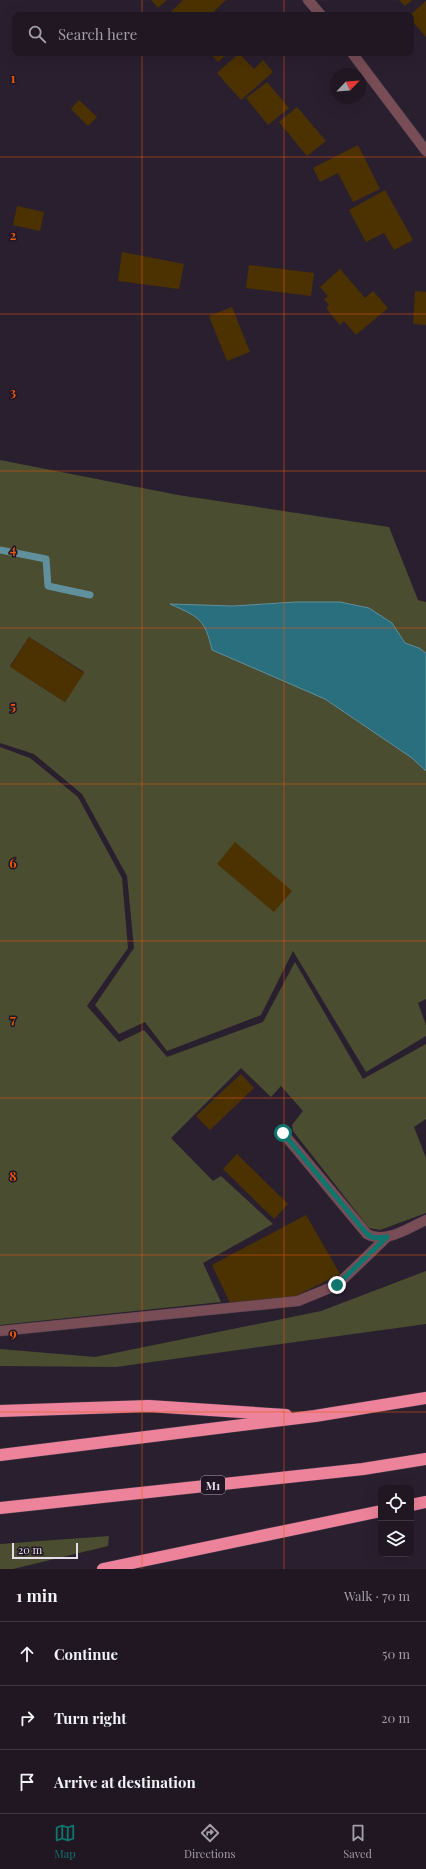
<!DOCTYPE html>
<html lang="en">
<head>
<meta charset="utf-8">
<style>
  :root { --surface:#201723; --page:#2d2430; --text:#f1f3f6; --muted:#a29fa6; --line:#3d3641; --accent:#0f766e }
  body { margin:0; font-family:"Playfair Display",serif; background:var(--page); color:var(--text) }
  .controls { position:absolute; right:12px; bottom:12px; display:grid; overflow:hidden; border-radius:8px; box-shadow:0 4px 16px #0002 }
  .controls button { width:36px; height:36px; display:grid; place-items:center; padding:0; border:0; border-bottom:1px solid var(--line); background:var(--surface); color:var(--text); font:20px sans-serif }
  .compass { position:absolute; left:330px; top:68px; width:36px; height:36px; border-radius:50%; background:var(--surface); box-shadow:0 4px 16px #0002; rotate:65deg }
  .scale { position:absolute; left:12px; bottom:10px; width:66px; box-sizing:border-box; padding-left:4px; border:2px solid #e4dce7; border-top:0; font-size:11px; line-height:14px; white-space:nowrap; color:#e4dce7; -webkit-text-stroke:3px #211625; paint-order:stroke }
  .stop { position:absolute; width:12px; height:12px; margin:-9px; border:3px solid #0f766e; border-radius:50%; background:#fff }
  .stop.end { background:#0f766e; border-color:#fff; box-shadow:0 1px 4px #0008 }
  .list { margin:0; padding:0; list-style:none }
  h2 { display:flex; justify-content:space-between; align-items:center; height:52px; margin:0; padding:0 16px; font-size:17px }
  h2 small { font-size:13px; font-weight:400; color:var(--muted) }
  .list li { display:grid; grid-template-columns:26px 1fr auto; gap:12px; align-items:center; box-sizing:border-box; height:64px; padding:0 16px; border-top:1px solid var(--line) }
  .list b { display:block; font-size:15px; white-space:nowrap }
  .list em { font-size:13px; font-style:normal; color:var(--muted) }
  .icon { flex:none; width:22px; height:22px; fill:none; stroke:currentColor; stroke-width:2; stroke-linecap:round; stroke-linejoin:round }
  .map { position:relative; flex:none; width:426px; height:1569px; overflow:hidden }
  .search { position:absolute; background:var(--surface); box-shadow:0 4px 16px #0002; left:12px; right:12px; top:12px; height:44px; display:flex; align-items:center; gap:10px; box-sizing:border-box; padding:0 14px; border-radius:8px; color:var(--muted); font-size:15px }
  .sheet { height:244px; background:var(--surface) }
  nav { display:flex; justify-content:space-around; align-items:center; box-sizing:border-box; height:56px; border-top:1px solid var(--line); background:var(--surface); font-size:11px; color:var(--muted) }
  nav a { display:grid; justify-items:center; gap:2px }
  nav .on { color:var(--accent) }
  .map>svg:first-child { display:block }
</style>
</head>
<body>
<div class="map">
<svg width="426" height="1569" viewBox="0 0 426 1569">
  <rect width="100%" height="100%" fill="#2a1f2f"/>
  <g fill="#4a4d2f" fill-rule="evenodd">
    <path d="M0,460l178,35 211,32 29,73 8,2v51l-7,-5 -14,-5 -13,-20 -23,-15 -29,-6h-44l-63,4 -23,-1 -14,11 11,14 6,20 112,49 87,59 14,13v228l-8,4 8,22v11l-60,36 -73,-121 -32,64 -94,36 -22,-29 -26,12 -24,-29 39,-57 -7,-72 -45,-82 -48,-40 -34,-11zM29,637l55,35 -19,30 -55,-36z"/>
    <path d="M0,747l30,11 48,39 44,81 6,70 -41,58 32,36 25,-12 23,27 96,-35 32,-60 68,117 63,-35v75l-12,8 12,31v55l-46,17 -11,-2 -76,-97 -1,-6 11,-14 -22,-25 -10,11 -30,-29 -70,70 42,43 8,-5 52,48 -70,39 18,39 -221,23z"/>
    <path d="M426,1271v53l-310,43 -116,-1v-17l95,8 226,-46z"/>
    <path d="M109,1536l-1,10 -95,23h-13v-25z"/>
  </g>
  <path fill="#296f7d" stroke="#61909d" d="M296,602h44l29,6 23,15 13,20 14,5 7,5v118l-14,-13 -87,-59 -113,-49c-7,-31 -13,-33 -42,-46l63,2z"/>
  <g fill="none" stroke-linecap="round" stroke-linejoin="round">
    <path stroke="#61909d" stroke-width="7" d="M0,550l46,9 2,27 42,9"/>
  </g>
  <g fill="#4c3200">
    <path d="M151,0h16l-9,8z"/>
    <path d="M183,0h43l-16,15h-40l-1,-1z"/>
    <path d="M399,0h13l-7,6z"/>
    <path d="M426,1v36l-15,-17v-5h-1z"/>
    <path d="M210,53h18l-10,9z"/>
    <path d="M239,53l15,16 9,-9 10,12 -32,28 -24,-27z"/>
    <path d="M267,82l22,26 -21,17 -22,-27z"/>
    <path d="M79,100l18,17 -9,9 -17,-17z"/>
    <path d="M297,107l29,34 -19,15 -28,-34z"/>
    <path d="M358,145l22,44 -27,13 -15,-29 -18,9 -7,-14z"/>
    <path d="M385,190l28,50 -19,10 -10,-17 -18,9 -17,-32z"/>
    <path d="M17,206l27,6 -4,19 -27,-6z"/>
    <path d="M122,252l62,12 -5,25 -61,-8z"/>
    <path d="M249,265l65,8 -3,23 -65,-8z"/>
    <path d="M340,269l25,29 8,-7 15,17 -32,27 -12,-14 -4,4 -14,-17 3,-3 -5,-6 4,-3 -8,-9z"/>
    <path d="M415,291l11,1v33l-13,-1z"/>
    <path d="M232,307l18,45 -23,9 -18,-45z"/>
    <path d="M29,637l55,36 -19,29 -55,-35z"/>
    <path d="M235,842l57,49 -18,21 -57,-48z"/>
    <path d="M241,1074l13,14 -44,42 -14,-14z"/>
    <path d="M237,1154l51,50 -14,15 -51,-50z"/>
    <path d="M306,1215l34,59 -44,22 -66,7 -18,-38z"/>
  </g>
  <g fill="none" stroke-linecap="round" stroke-linejoin="round">
    <g stroke="#443949" stroke-width="11">
      <g id="service">
        <path d="M283,1133l84,101c19,10 41,-6 59,-14"/>
        <path d="M0,1331l298,-30 39,-16 50,-48"/>
      </g>
    </g>
    <g stroke="#443949" stroke-width="11">
      <g id="tertiary">
        <path d="M308,0l13,15"/>
        <path d="M352,53l74,98"/>
      </g>
    </g>
    <g stroke="#443949" stroke-width="13">
      <g id="motorway">
        <path d="M0,1411l149,-5 137,9"/>
        <path d="M0,1455l315,-39 111,-18"/>
        <path d="M411,1505l15,-3"/>
        <path d="M0,1508l363,-39 63,-10"/>
        <path d="M103,1569l278,-58"/>
      </g>
    </g>
    <use href="#service" stroke="#784d56" stroke-width="10"/>
    <use href="#tertiary" stroke="#784d56" stroke-width="10"/>
    <use href="#motorway" stroke="#ed839b" stroke-width="12"/>
  </g>
  <g fill="none" stroke-linecap="round" stroke-linejoin="round">
    <path stroke="#0f766e" stroke-width="5" d="M283,1133l84,101 7,4 13,-1 -50,48"/>
  </g>
  <path fill="none" stroke="#e8590c" stroke-width="1" stroke-opacity="0.55" d="M142,0v15M284,0v15M142,53v1516M284,53v1516M0,157h426M0,314h426M0,471h426M0,628h426M0,784h426M0,941h426M0,1098h426M0,1255h426M0,1412h426"/>
  <g text-anchor="middle" dominant-baseline="central" stroke-width="3" stroke-linejoin="round" paint-order="stroke">
    <rect fill="#211625" stroke="#aaa1ad" stroke-width="1" x="201" y="1476" width="24" height="18" rx="3"/>
    <g font-size="11" font-weight="bold" fill="#e4dce7">
      <text x="213" y="1485">M1</text>
    </g>
  </g>
  <g font-size="13" text-anchor="middle" font-weight="bold" fill="#e8590c" stroke="#211625" stroke-width="3" stroke-linejoin="round" paint-order="stroke">
    <text x="13" y="83">1</text>
    <text x="13" y="240">2</text>
    <text x="13" y="397">3</text>
    <text x="13" y="554">4</text>
    <text x="13" y="711">5</text>
    <text x="13" y="868">6</text>
    <text x="13" y="1024">7</text>
    <text x="13" y="1181">8</text>
    <text x="13" y="1338">9</text>
  </g>
</svg>
<div class="controls">
<button><svg class="icon" aria-label="locate" viewBox="0 0 24 24"><circle cx="12" cy="12" r="6"/><path d="M12 2v4M12 18v4M2 12h4M18 12h4"/></svg></button>
<button><svg class="icon" aria-label="layers" viewBox="0 0 24 24"><path d="M12 4l9 5-9 5-9-5zM3 14l9 5 9-5"/></svg></button>
</div>
<svg class="compass" viewBox="-18 -18 36 36"><path d="M0-13l5 13h-10z" fill="#e53935"/><path d="M0 13l5-13h-10z" fill="#a29fa6"/></svg>
<div class="scale">20 m</div>
<div class="stop" style="left:283px;top:1133px"></div>
<div class="stop end" style="left:337px;top:1285px"></div>
<div class="search"><svg class="icon" aria-label="search" viewBox="0 0 24 24"><circle cx="10" cy="10" r="6"/><path d="M15 15l6 6"/></svg>Search here</div>
</div>
<section class="sheet">
<h2>1 min<small>Walk · 70 m</small></h2>
<ul class="list">
<li><svg class="icon" aria-label="ahead" viewBox="0 0 24 24"><path d="M12 20V5M6 11l6-6 6 6"/></svg><div><b>Continue</b></div><em>50 m</em></li>
<li><svg class="icon" aria-label="right" viewBox="0 0 24 24"><path d="M7 20v-9h11M14 6l5 5-5 5"/></svg><div><b>Turn right</b></div><em>20 m</em></li>
<li><svg class="icon" aria-label="arrive" viewBox="0 0 24 24"><path d="M6 21V4h12l-3 4 3 4H6"/></svg><div><b>Arrive at destination</b></div></li>
</ul>
</section>
<nav>
<a class="on"><svg class="icon" aria-label="map" viewBox="0 0 24 24"><path d="M3 6l6-2 6 2 6-2v14l-6 2-6-2-6 2zM9 4v14M15 6v14"/></svg>Map</a>
<a><svg class="icon" aria-label="directions" viewBox="0 0 24 24"><path d="M12 3l9 9-9 9-9-9zM9 14v-3h6M13 9l2 2-2 2"/></svg>Directions</a>
<a><svg class="icon" aria-label="saved" viewBox="0 0 24 24"><path d="M7 4h10v16l-5-4-5 4z"/></svg>Saved</a>
</nav>
</body>
</html>
